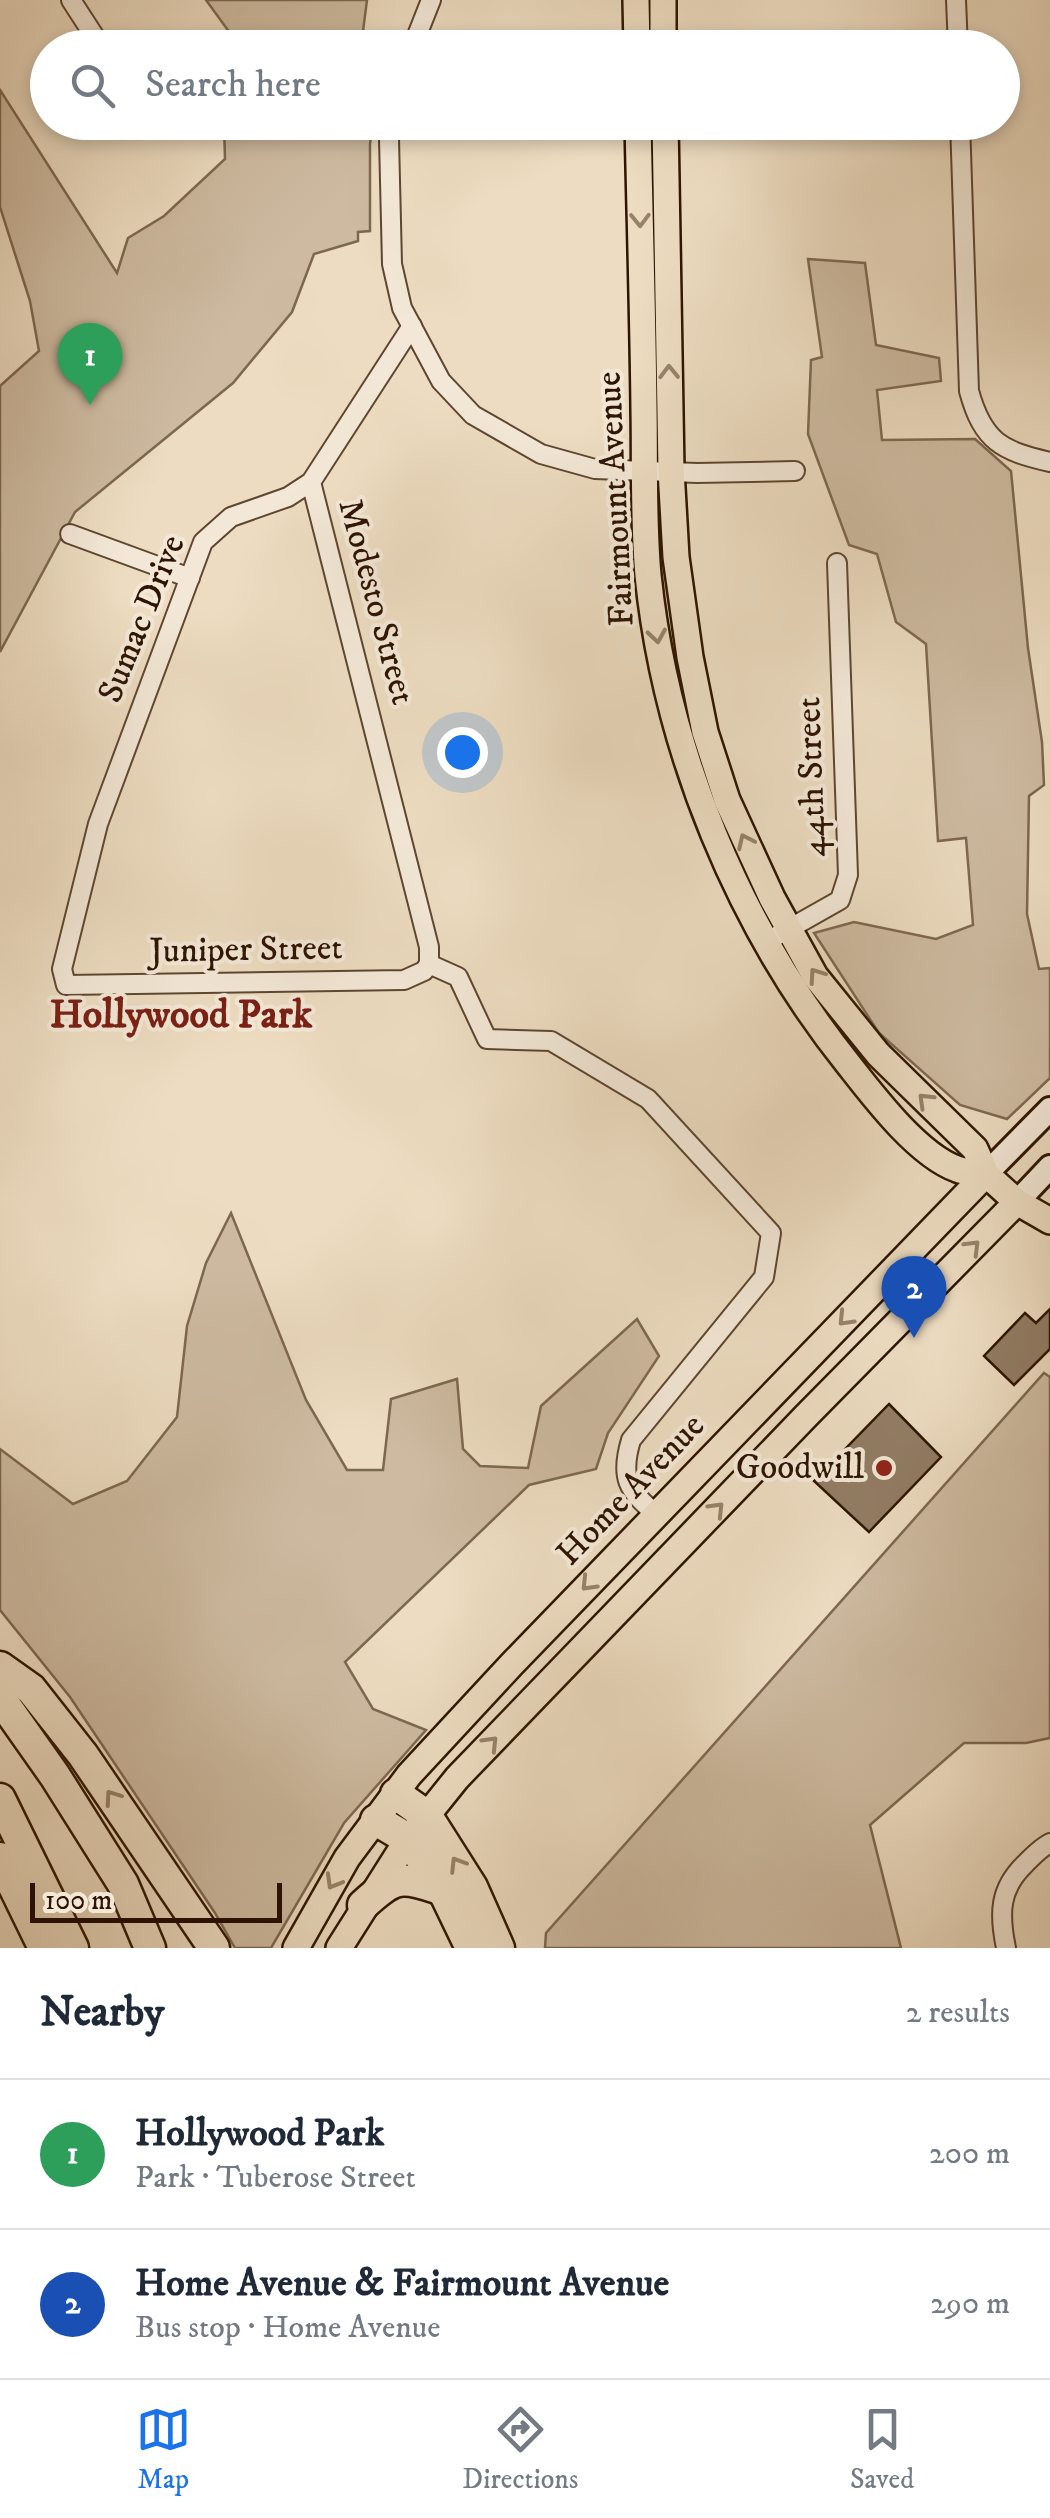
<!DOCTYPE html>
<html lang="en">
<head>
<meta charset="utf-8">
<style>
  :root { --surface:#fff; --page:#f6f6f7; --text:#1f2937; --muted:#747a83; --line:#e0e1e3; --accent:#1a73e8 }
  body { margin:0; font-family:"IM FELL DW Pica",serif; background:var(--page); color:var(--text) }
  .scale { position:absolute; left:30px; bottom:25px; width:252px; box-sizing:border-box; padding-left:10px; border:5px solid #2e1400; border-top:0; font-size:28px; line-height:35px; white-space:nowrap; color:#2e1400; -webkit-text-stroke:8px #f3e8d7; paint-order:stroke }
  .you { position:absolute; left:462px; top:752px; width:35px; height:35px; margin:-25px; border:8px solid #fff; border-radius:50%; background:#1a73e8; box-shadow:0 0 0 15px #1a73e833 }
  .badge { display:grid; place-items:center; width:65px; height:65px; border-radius:50%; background:var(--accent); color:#fff; font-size:32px; font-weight:700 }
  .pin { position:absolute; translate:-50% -82px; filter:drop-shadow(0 2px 5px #0008) }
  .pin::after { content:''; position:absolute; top:52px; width:35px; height:30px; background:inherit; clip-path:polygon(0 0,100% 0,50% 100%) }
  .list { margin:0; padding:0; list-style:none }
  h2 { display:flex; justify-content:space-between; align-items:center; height:130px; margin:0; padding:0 40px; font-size:42px }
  h2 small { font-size:32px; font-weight:400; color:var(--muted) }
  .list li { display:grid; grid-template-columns:65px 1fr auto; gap:30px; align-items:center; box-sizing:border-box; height:150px; padding:0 40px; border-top:2px solid var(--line) }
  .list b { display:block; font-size:38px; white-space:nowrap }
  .list p { margin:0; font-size:32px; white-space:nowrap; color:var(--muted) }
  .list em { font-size:32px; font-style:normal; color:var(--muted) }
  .icon { flex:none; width:55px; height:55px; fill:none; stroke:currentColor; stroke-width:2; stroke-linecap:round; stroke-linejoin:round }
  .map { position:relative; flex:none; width:1050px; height:1948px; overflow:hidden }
  .search { position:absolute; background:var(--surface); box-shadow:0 5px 15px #0003; left:30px; right:30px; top:30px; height:110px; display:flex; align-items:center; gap:25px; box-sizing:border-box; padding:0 35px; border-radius:55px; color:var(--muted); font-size:38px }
  .sheet { height:430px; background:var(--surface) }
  nav { display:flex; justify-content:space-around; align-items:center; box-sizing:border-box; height:140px; border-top:2px solid var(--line); background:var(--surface); font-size:28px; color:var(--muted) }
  nav a { display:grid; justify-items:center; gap:5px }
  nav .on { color:var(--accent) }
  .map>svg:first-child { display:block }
</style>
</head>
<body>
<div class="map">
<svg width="1050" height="1948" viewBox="0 0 1050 1948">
  <rect width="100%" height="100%" fill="#eddcc1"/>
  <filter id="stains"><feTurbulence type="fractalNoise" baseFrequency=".002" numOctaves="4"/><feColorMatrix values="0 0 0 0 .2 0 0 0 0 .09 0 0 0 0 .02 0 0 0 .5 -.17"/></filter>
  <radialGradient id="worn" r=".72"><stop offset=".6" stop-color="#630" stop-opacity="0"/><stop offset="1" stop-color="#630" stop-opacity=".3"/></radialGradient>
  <g fill="#cdbaa0" stroke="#7e6750" stroke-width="2.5">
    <path d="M206,0h161l-6,47h-132l1,-14z"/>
    <path d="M0,90l117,183 11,-35 36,-22 61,-57 -1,-36h149l-3,21v87l-12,1v9l-44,13 -22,58 -59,71 -158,129 -75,140v-266l39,-35 -9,-50 -30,-94z"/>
    <path d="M808,259l57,4 11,82 63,13 2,23 -64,9 5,50 93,-1 36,32 17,177 14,94 2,43 -15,11 -2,118 12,55 11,-1v110l-43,41 -47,-14 -81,-72 -65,-100 40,-11 82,17 37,-14 -7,-87 -28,3 -12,-197 -30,-22 -19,-68 -28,-9 -41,-111 3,-74 11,-3z"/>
    <path d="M231,1213l75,187 41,70h36l8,-71 66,-20 6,70 17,17 48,2 13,-62 96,-87 22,37 -51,77 -12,36 -67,16 -184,177 28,47 53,21 -82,93 -73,125h-36l-20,-35 -145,-216 -70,-87v-161l73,55 54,-23 50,-64 10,-91 19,-63z"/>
    <path d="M1044,1373l6,4v361l-24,5h-62l-94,82 31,123h-356l1,-15z"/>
  </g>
  <g fill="#917c64" stroke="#2e1400" stroke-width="2.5">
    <path d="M1050,1309v40l-36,36 -30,-29 41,-43 11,10z"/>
    <path d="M889,1404l52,53 -72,75 -55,-51z"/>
  </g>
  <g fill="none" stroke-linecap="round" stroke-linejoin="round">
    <g stroke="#5e4630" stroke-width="22">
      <g id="street">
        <path d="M71,0l31,48"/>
        <path d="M956,0l2,48"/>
        <path d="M412,48l19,-48"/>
        <path d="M392,122l-3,17 3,125 10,44 39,73 32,34 68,39 54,15 102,4 98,-2"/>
        <path d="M960,122l9,269c14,51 33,60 81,71"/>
        <path d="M311,482l118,465v17l-5,7 -20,9 -338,5 -4,-16 36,-145 105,-282 28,-25 57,-20 23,-15 101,-156"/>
        <path d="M70,534l120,44"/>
        <path d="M764,943l76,-43 8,-25 -11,-312"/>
        <path d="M429,964l29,13 29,62 64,2 97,58 123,134 -7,44 -133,163c-11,37 -4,50 25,74"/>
        <path d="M1006,1948c-7,-34 -7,-59 19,-84 8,-8 15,-16 25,-21"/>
      </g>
    </g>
    <g stroke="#2e1400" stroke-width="28">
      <g id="secondary">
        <path d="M986,1174l64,-65"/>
        <path d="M1017,1202l33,-35"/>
      </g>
    </g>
    <g stroke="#2e1400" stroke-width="30">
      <g id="primary">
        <path d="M636,0l1,48"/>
        <path d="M663,0v48"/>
        <path d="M638,122c2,96 5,192 6,287 1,55 -1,112 4,166 18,176 91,353 201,490 25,32 69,90 108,104 9,4 20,4 29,5"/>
        <path d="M665,122l6,348 5,87 14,100 15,75 22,68 45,98 43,78 63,78 97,95 11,25 31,28 33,19"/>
        <path d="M296,1948l51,-90 62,-83 103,-111 474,-490"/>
        <path d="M339,1948l69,-109 49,-61 349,-362 211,-214"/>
      </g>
    </g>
    <g stroke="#2e1400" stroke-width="35">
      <g id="highway">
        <path d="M0,1667l31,22 52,66 131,193"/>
        <path d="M0,1698l55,78 68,108 27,64"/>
        <path d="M396,1794l31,22 45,71 27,61"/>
        <path d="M0,1799l73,149"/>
        <path d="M376,1820l32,19 35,51 28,58"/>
        <path d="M0,1858l44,90"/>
        <path d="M363,1905c33,-30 37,-29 80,-15"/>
      </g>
    </g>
    <use href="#street" stroke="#f3e8d7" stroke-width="18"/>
    <use href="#secondary" stroke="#f3e8d7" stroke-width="22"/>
    <use href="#primary" stroke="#eddcc1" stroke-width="25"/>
    <use href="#highway" stroke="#eddcc1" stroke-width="30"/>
  </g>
  <defs><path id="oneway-chevron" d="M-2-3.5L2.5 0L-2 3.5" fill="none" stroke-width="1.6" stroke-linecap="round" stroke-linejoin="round" transform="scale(2.5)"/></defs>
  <g stroke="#97826a">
    <use href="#oneway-chevron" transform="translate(640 220) rotate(89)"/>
    <use href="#oneway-chevron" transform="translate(669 372) rotate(-91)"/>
    <use href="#oneway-chevron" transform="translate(657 636) rotate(81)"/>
    <use href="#oneway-chevron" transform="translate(745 841) rotate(-115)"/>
    <use href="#oneway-chevron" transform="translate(816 975) rotate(-125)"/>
    <use href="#oneway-chevron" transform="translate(925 1100) rotate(-136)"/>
    <use href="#oneway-chevron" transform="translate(973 1247) rotate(-45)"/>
    <use href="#oneway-chevron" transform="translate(845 1319) rotate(134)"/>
    <use href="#oneway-chevron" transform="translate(717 1509) rotate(-46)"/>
    <use href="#oneway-chevron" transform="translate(588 1584) rotate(134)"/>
    <use href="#oneway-chevron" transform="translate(491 1743) rotate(-46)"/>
    <use href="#oneway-chevron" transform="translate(112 1797) rotate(-125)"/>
    <use href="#oneway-chevron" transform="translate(457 1864) rotate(-122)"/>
    <use href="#oneway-chevron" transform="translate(333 1882) rotate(120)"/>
  </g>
  <circle fill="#8f2418" stroke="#f3e8d7" stroke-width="4" cx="884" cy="1468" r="10"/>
  <g text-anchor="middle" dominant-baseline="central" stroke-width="8" stroke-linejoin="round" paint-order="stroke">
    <g font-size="35" fill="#2e1400" stroke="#f3e8d7">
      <text transform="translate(616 499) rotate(-93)">Fairmount Avenue</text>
      <text transform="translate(376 602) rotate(75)">Modesto Street</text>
      <text transform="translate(142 619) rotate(-68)">Sumac Drive</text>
      <text transform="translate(812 777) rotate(-92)">44th Street</text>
      <text transform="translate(246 950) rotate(-1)">Juniper Street</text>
      <text transform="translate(631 1490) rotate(-46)">Home Avenue</text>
    </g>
    <g font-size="35" fill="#2e1400" stroke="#f3e8d7" text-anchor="end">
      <text x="864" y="1468">Goodwill</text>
    </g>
    <g font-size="40" font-weight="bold" fill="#7a1f14" stroke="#f3e8d7">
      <text x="181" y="1016">Hollywood Park</text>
    </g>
  </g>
  <rect width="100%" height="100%" filter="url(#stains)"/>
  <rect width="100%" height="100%" fill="url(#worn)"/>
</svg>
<div class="scale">100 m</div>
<div class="you"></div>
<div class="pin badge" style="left:90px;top:405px;background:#2e9e5b">1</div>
<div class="pin badge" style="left:914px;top:1338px;background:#1a4fb4">2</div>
<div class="search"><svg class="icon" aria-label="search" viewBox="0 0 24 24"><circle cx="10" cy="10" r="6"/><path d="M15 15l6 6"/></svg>Search here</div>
</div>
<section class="sheet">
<h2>Nearby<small>2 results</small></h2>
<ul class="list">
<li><span class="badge" style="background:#2e9e5b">1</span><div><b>Hollywood Park</b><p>Park · Tuberose Street</p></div><em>200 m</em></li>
<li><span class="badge" style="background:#1a4fb4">2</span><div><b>Home Avenue &amp; Fairmount Avenue</b><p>Bus stop · Home Avenue</p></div><em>290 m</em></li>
</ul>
</section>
<nav>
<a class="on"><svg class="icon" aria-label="map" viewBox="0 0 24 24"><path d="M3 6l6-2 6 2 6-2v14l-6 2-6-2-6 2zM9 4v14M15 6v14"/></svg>Map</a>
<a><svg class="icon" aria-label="directions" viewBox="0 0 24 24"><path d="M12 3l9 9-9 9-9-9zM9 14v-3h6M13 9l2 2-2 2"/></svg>Directions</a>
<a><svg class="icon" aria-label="saved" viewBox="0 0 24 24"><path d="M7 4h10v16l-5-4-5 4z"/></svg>Saved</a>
</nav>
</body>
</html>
